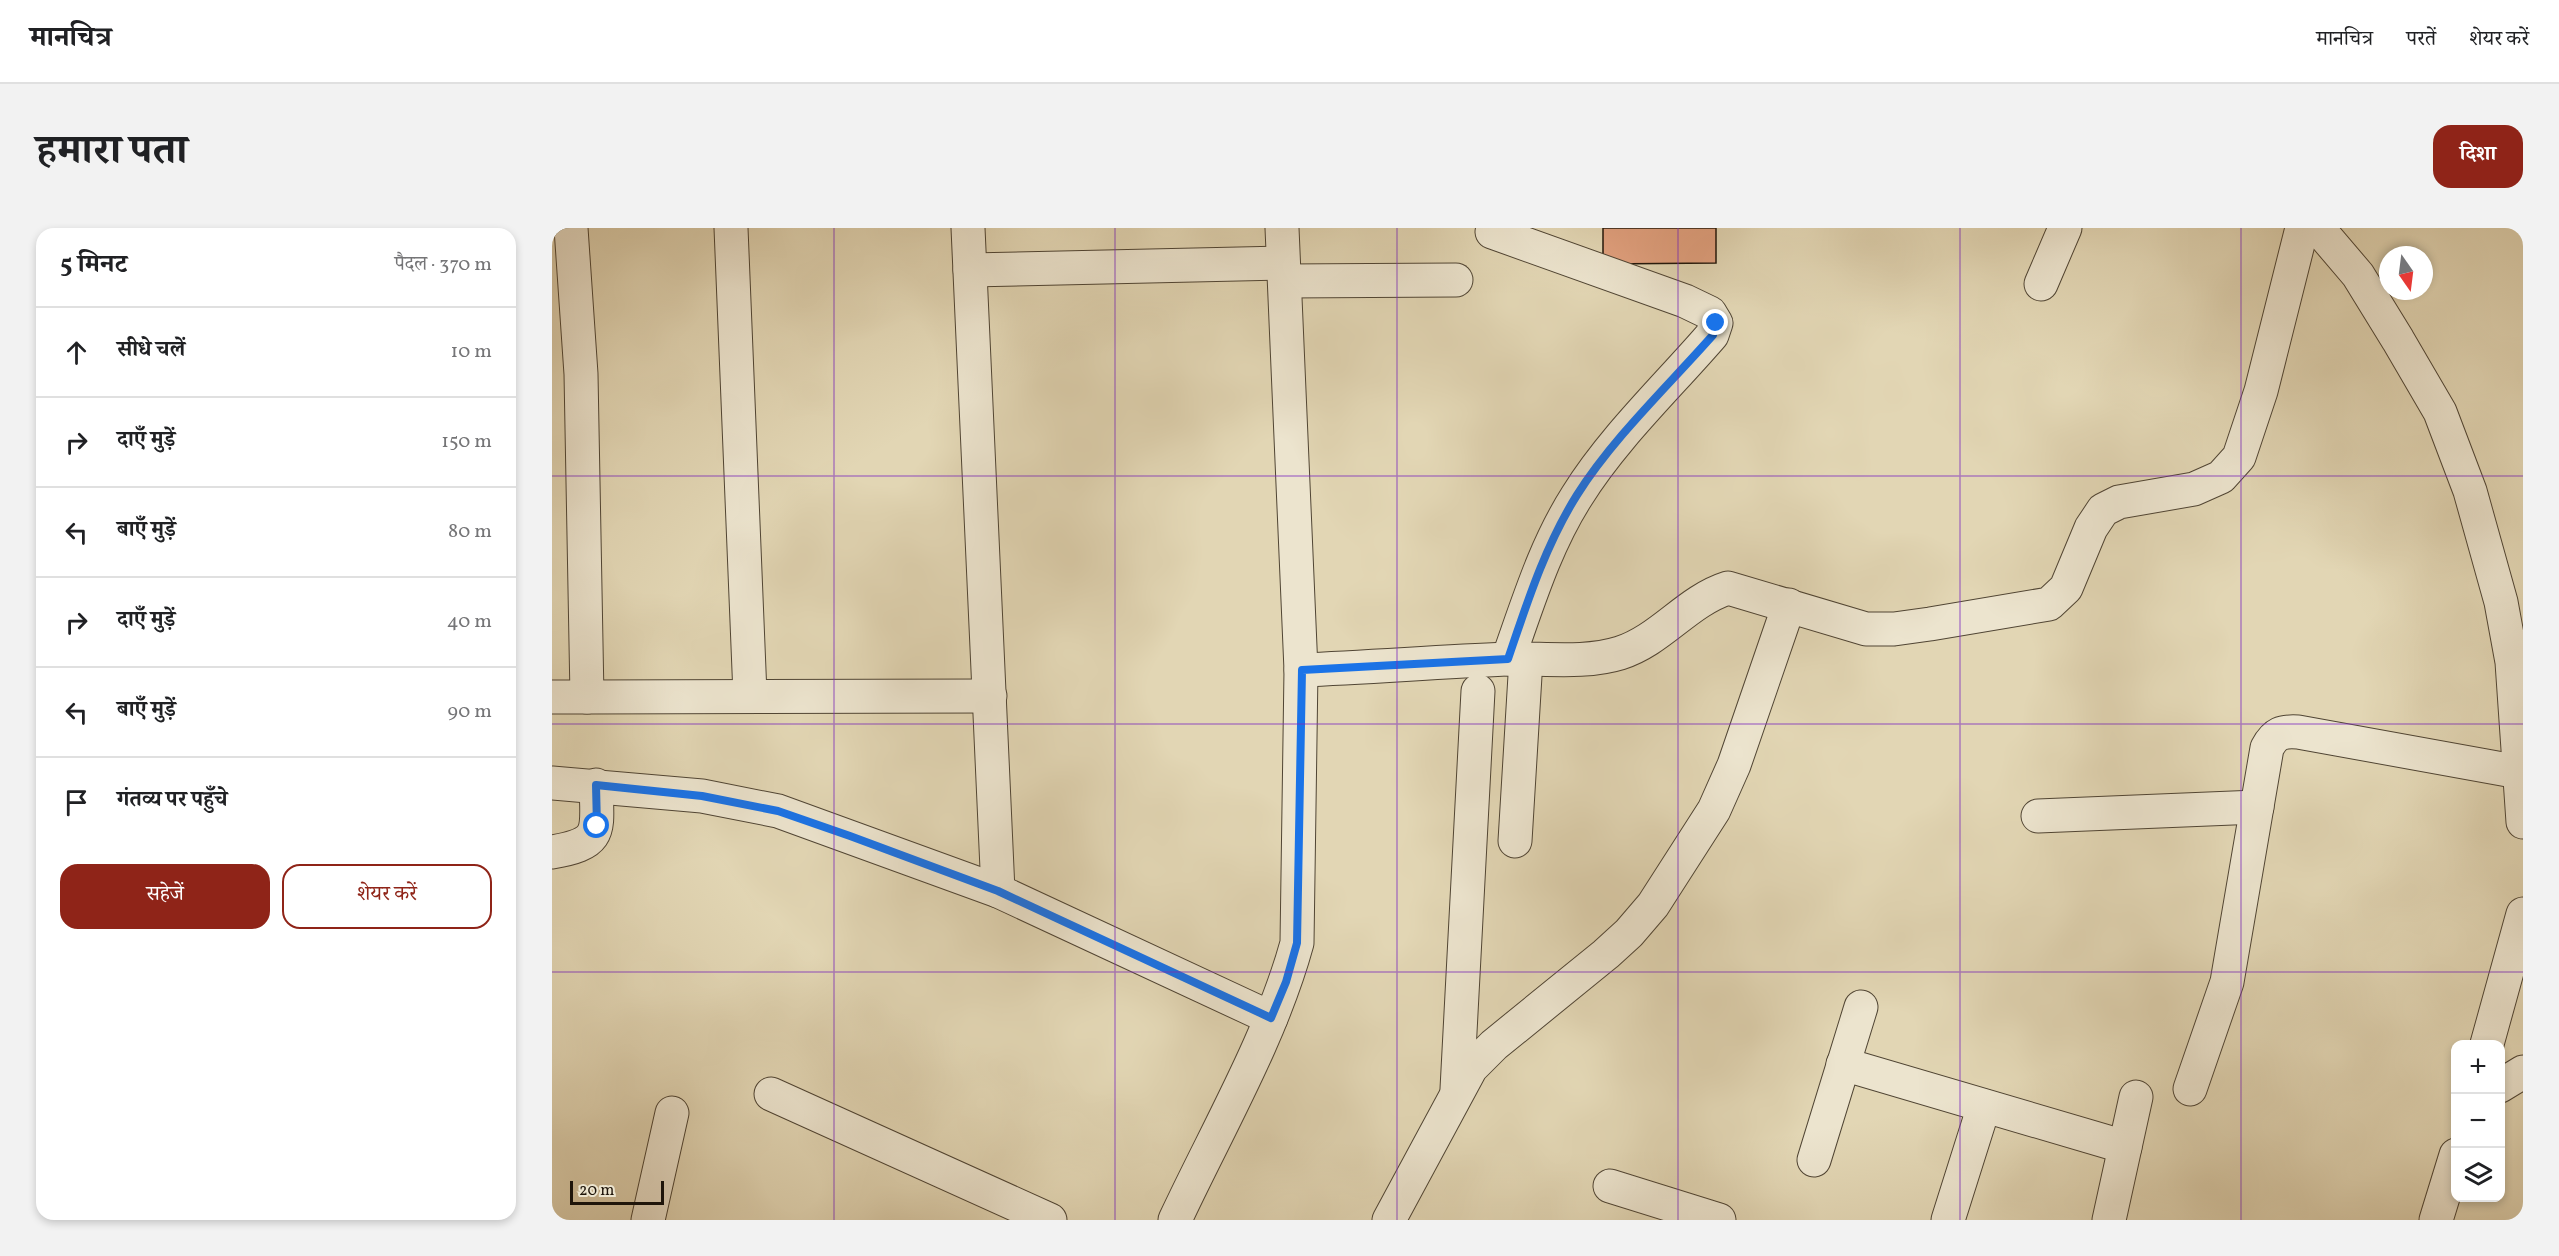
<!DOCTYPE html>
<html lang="hi">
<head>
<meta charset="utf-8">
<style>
  :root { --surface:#fff; --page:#f2f2f2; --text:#202124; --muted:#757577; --line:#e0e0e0; --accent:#8f2418 }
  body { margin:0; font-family:Vollkorn,"Noto Serif Devanagari",serif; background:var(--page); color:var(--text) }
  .controls { position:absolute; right:18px; bottom:18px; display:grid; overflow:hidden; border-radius:12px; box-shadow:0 3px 9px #0003 }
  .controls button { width:54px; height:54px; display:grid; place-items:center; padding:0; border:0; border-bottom:2px solid var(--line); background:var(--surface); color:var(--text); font:30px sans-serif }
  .compass { position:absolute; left:1827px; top:18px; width:54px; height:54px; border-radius:50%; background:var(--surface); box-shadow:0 3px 9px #0003; rotate:166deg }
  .scale { position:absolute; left:18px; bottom:15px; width:94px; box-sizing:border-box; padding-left:6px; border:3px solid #1f150a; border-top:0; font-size:16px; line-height:21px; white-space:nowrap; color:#1f150a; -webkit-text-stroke:4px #ece4ce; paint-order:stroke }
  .stop { position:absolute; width:18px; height:18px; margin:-14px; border:4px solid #1a73e8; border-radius:50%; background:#fff }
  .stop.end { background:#1a73e8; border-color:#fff; box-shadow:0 2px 6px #0008 }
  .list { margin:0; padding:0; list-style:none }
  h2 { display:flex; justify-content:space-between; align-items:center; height:78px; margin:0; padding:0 24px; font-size:26px }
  h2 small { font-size:20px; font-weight:400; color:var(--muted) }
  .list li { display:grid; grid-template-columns:39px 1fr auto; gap:18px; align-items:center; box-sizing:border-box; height:90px; padding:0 24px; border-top:2px solid var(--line) }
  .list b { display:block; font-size:22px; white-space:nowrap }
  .list em { font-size:20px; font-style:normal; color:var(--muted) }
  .actions { display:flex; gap:12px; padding:18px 24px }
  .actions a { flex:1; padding:14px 0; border:2px solid var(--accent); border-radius:18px; text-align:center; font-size:21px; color:var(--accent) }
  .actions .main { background:var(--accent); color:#fff }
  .icon { flex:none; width:33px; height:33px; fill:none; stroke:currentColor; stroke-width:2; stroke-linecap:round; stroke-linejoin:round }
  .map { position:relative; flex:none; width:1971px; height:992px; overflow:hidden; border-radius:18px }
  header { display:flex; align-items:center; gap:36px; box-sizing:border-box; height:84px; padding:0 30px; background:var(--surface); border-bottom:2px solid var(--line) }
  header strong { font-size:28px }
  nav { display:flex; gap:33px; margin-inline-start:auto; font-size:21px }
  .intro { display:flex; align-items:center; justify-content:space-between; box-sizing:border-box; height:144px; padding:0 36px }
  h1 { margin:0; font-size:42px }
  .button { padding:15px 27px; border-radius:18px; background:var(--accent); color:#fff; font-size:21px; font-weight:700 }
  main { display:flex; gap:36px; padding:0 36px }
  aside { flex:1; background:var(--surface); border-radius:18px; box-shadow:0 3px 9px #0003 }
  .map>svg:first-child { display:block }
</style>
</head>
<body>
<header>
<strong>मानचित्र</strong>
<nav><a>मानचित्र</a><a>परतें</a><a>शेयर करें</a></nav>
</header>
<div class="intro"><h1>हमारा पता</h1><a class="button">दिशा</a></div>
<main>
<aside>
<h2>5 मिनट<small>पैदल · 370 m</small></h2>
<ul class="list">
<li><svg class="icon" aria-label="ahead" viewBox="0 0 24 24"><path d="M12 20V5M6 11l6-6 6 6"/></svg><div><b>सीधे चलें</b></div><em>10 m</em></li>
<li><svg class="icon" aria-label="right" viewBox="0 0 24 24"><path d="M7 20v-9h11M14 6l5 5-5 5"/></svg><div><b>दाएँ मुड़ें</b></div><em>150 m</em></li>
<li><svg class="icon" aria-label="left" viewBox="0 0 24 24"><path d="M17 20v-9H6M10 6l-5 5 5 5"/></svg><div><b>बाएँ मुड़ें</b></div><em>80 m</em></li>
<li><svg class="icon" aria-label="right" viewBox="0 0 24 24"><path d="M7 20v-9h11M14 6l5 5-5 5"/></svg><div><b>दाएँ मुड़ें</b></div><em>40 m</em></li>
<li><svg class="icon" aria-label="left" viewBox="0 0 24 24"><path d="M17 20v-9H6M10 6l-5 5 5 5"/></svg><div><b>बाएँ मुड़ें</b></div><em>90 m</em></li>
<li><svg class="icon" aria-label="arrive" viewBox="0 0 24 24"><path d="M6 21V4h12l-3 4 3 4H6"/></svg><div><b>गंतव्य पर पहुँचे</b></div></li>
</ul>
<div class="actions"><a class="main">सहेजें</a><a>शेयर करें</a></div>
</aside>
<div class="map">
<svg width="1971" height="992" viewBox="0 0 1971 992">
  <rect width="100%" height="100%" fill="#e2d6b4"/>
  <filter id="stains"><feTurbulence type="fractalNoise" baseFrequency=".00333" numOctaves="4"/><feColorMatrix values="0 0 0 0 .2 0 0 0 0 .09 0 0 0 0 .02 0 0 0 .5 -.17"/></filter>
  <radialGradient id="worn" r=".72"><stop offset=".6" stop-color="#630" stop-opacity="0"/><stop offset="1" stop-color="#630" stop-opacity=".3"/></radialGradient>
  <path fill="#e1a07e" stroke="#1f150a" stroke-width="1.5" d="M1051,0h113v35l-113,1z"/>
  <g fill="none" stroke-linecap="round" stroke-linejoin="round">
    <g stroke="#504534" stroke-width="35">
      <g id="minor">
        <path d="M179,0l19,467"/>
        <path d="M416,0l30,663 273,127"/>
        <path d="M1766,0l40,47 40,65 42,72 30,79 31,111 11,60 11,160"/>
        <path d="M940,4l193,69 25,12 6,10 -4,12c-44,51 -99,103 -135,161 -32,50 -49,107 -69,163"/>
        <path d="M418,42l313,-7"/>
        <path d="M733,53l171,-1"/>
        <path d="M1489,56l24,-56"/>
        <path d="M749,442c69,-3 137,-8 205,-11 37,-1 79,5 114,-6 41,-13 67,-52 108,-65l138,41h28l36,-5 119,-20 17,-16 25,-60 12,-18 16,-8 75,-13 27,-12 18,-20 22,-66 41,-163"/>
        <path d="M0,469h35l-6,-323 -10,-146"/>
        <path d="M35,469l403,-1"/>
        <path d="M0,555l150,13 76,15 220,80"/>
        <path d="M1486,588l219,-9"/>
        <path d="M963,613l11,-182"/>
        <path d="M0,624c52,-9 45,-21 44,-67"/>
        <path d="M1935,816l36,-130"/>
        <path d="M1291,836l282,83"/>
        <path d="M1948,858l23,-14"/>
        <path d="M905,861l21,-398"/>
        <path d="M1638,861l37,-107 40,-234c8,-15 15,-17 31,-16l221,40"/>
        <path d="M219,866l279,126"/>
        <path d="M1262,932l47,-153"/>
        <path d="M1058,958l109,34"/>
        <path d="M96,992l24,-107"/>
        <path d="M623,992c42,-90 96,-182 122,-277l4,-273 -19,-442"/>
        <path d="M837,992l82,-152 23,-23 112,-91 23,-21 24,-28 61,-95 20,-45 55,-160"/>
        <path d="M1396,992l36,-114"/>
        <path d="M1557,992l27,-123"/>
        <path d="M1884,992l20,-65"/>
      </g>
    </g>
    <use href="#minor" stroke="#ece4ce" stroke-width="33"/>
  </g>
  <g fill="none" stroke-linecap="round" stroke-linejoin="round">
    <path stroke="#1a73e8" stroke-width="8" d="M45,598l-1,-41 106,11 76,15 72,25 148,55 273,127 15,-36 11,-39 5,-273 206,-11c19,-56 37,-113 69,-164 36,-57 91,-109 136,-160l3,-12"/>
  </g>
  <path fill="none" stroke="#7b2cbf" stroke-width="1.5" stroke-opacity="0.55" d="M282,0v992M563,0v992M845,0v992M1126,0v992M1408,0v992M1689,0v992M0,248h1971M0,496h1971M0,744h1971"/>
  <rect width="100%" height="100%" filter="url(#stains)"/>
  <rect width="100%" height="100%" fill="url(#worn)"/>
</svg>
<div class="controls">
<button>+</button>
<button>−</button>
<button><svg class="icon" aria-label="layers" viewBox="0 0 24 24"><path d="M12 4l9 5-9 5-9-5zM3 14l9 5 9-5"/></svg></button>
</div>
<svg class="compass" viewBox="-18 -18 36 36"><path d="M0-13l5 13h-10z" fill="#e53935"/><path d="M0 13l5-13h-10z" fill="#757577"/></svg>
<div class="scale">20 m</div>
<div class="stop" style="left:45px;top:598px"></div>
<div class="stop end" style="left:1164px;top:95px"></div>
</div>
</main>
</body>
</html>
